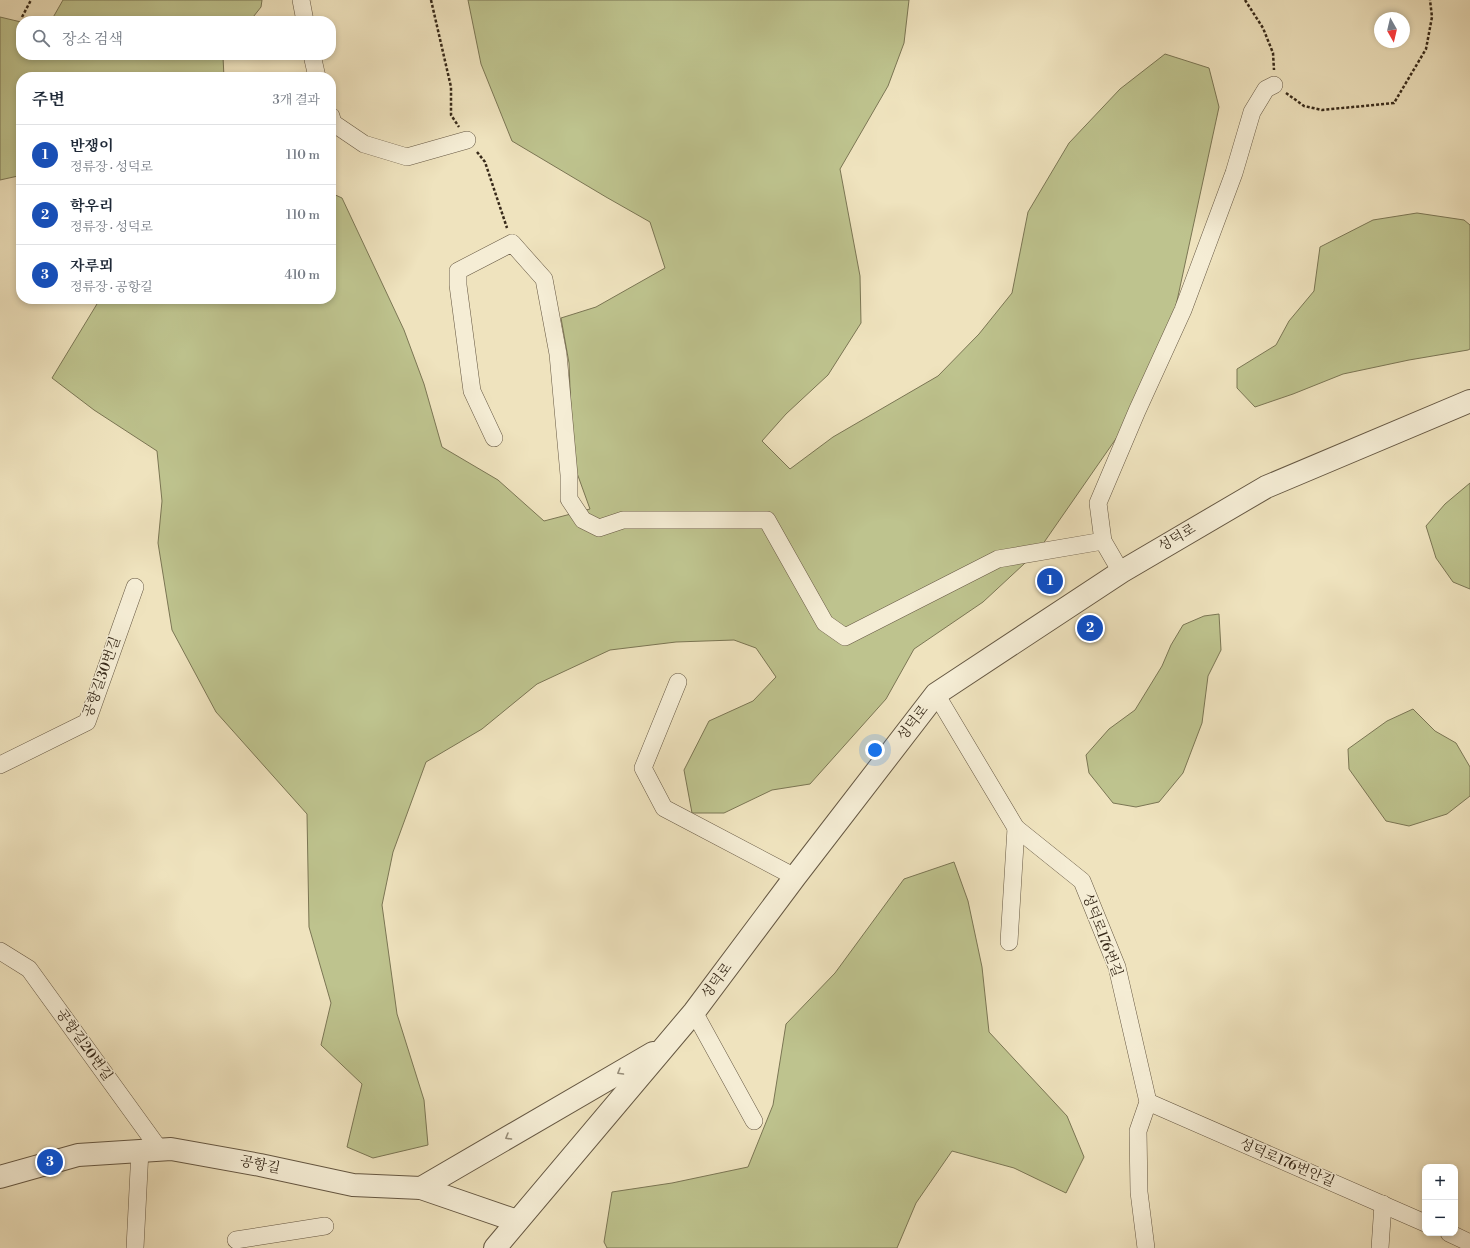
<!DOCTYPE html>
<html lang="ko">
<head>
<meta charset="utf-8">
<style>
  :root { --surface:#fff; --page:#f2f2f3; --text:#1f2937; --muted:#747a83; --line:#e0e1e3; --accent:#db2777 }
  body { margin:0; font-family:"Libre Bodoni","Noto Serif KR",serif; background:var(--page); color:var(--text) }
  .controls { position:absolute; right:12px; bottom:12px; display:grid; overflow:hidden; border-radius:8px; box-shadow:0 2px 6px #0003 }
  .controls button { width:36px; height:36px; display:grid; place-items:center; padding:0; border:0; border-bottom:1px solid var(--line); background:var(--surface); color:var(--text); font:20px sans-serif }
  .compass { position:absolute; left:1374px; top:12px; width:36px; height:36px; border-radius:50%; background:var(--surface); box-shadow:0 2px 6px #0003; rotate:172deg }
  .you { position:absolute; left:875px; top:750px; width:14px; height:14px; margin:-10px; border:3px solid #fff; border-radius:50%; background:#1a73e8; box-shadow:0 0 0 6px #1a73e833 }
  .badge { display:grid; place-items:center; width:26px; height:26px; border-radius:50%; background:var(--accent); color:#fff; font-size:13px; font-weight:700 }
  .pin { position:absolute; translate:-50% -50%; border:2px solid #fff; box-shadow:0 1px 4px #0006 }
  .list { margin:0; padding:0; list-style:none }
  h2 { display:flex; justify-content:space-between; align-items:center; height:52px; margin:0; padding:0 16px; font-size:17px }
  h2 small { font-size:13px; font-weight:400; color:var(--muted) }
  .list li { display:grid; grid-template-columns:26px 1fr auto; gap:12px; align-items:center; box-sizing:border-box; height:60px; padding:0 16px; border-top:1px solid var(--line) }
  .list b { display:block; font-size:15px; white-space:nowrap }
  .list p { margin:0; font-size:13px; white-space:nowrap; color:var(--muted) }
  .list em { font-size:13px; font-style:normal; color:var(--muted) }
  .icon { flex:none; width:22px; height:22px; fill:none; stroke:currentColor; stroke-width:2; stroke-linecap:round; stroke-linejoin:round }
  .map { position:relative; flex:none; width:1470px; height:1248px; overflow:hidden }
  .search { position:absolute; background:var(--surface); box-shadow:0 2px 6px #0003; left:16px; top:16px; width:320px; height:44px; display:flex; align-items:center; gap:10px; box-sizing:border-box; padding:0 14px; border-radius:16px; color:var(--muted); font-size:15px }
  .panel { position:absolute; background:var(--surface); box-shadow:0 2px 6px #0003; left:16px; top:72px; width:320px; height:232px; border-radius:16px }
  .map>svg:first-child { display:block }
</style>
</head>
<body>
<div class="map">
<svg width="1470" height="1248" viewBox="0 0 1470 1248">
  <rect width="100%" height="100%" fill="#efe3be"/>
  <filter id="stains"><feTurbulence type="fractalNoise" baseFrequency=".005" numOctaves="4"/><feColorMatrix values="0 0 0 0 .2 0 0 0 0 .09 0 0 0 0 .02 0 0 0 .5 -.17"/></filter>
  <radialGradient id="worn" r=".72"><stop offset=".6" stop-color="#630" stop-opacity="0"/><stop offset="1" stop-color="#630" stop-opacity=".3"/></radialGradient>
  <g fill="#bec38e" stroke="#7b7654">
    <path d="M63,0h199l-1,7 -11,14h-199z"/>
    <path d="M468,0h441l-5,43 -16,43 -48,83 20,107 1,47 -33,52 -42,39 -24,27 28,28 43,-32 105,-61 41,-42 33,-41 16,-81 41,-69 51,-54 45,-35 44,14 10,39 -52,240 -45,83 -84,121 -55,51 -69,47 -28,50 -76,85 -38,6 -48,23h-32l-8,-43 25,-49 44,-20 23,-24 -20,-29 -22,-8 -58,2 -66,8 -73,34 -55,45 -56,33 -33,90 -11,53 15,109 27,86 4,45 -55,13 -26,-11 15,-63 -41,-39 10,-42 -22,-76 -2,-113 -91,-102 -44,-82 -14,-87 4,-42 -5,-50 -63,-41 -42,-32 48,-79h231v-106l11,5 62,132 20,54 18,63 56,33 46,41 46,-12 -17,-47 -4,-99 -8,-45 35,-11 69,-39 -15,-46 -44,-25 -94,-56 -31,-77z"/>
    <path d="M0,17l21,5v33h203l-1,2 1,20h-203v95l-3,4 -18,4z"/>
    <path d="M1417,213l47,7 6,5v124l-2,1 -59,10 -66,14 -50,20 -38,13 -18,-19v-19l39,-24 13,-24 25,-30 6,-44 53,-27z"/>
    <path d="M1470,483v106l-17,-7 -17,-24 -10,-32 19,-22z"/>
    <path d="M1219,614l2,36 -13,26 -6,47 -19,50 -24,29 -23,5 -23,-4 -24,-30 -3,-18 23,-26 26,-19 27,-44 9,-21 12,-20 21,-9z"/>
    <path d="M1413,709l22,22 21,12 14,24v29l-23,18 -38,12 -23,-5 -37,-52 -1,-20 39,-28z"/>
    <path d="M954,862l14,39 14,66 7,65 78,84 17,41 -18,36 -52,-25 -62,-17 -36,52 -19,45h-290l-3,-6 8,-50 60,-9 76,-16 25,-62 13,-81 49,-51 69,-94z"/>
  </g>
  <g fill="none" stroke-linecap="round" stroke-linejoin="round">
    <g stroke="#665843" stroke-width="18">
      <g id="minor">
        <path d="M301,0l4,21"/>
        <path d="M312,55l5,22"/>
        <path d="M331,116l2,7 31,21 43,13 60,-17"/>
        <path d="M494,438l-22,-47 -14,-106v-14l54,-28 32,36 14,75 11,121v24l14,21 16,8 24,-8h144l58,103 20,14 153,-78 105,-18"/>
        <path d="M1121,572l-18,-31 -5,-38 39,-92 46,-101 51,-137 18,-61 14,-23 8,-4"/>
        <path d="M678,682l-35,86 21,40 131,69"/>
        <path d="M936,694l80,134 66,53 35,86 31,135 -10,29 1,61 7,56"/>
        <path d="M0,765l87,-43 48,-135"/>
        <path d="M1009,942l7,-114"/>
        <path d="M0,951l29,18 131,181"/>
        <path d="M694,1012l60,109"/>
        <path d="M1148,1102l277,121"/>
        <path d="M1449,1233l21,10"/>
        <path d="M236,1240l89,-14"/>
        <path d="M135,1248l5,-98"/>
        <path d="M1380,1248l3,-44"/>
      </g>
    </g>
    <g stroke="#665843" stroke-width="24">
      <g id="tertiary">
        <path d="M0,1177l78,-22 93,-6 89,16 93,20 68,3 96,33"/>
        <path d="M421,1188l232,-135"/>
        <path d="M495,1248l199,-236 101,-135 141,-183 185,-122 145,-85 204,-86"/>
      </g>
    </g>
    <g stroke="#382a1a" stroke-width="2.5" stroke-dasharray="3 2" stroke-linecap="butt">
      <path d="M431,0l20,87v28l8,12"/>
      <path d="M1245,0l18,28 10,25 1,17"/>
      <path d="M22,17l9,-17"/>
      <path d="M1286,93l18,13 18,4 72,-7 32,-54 6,-32 -2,-17"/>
      <path d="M477,152l8,10 22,66"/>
    </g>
    <use href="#minor" stroke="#f5edd5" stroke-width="17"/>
    <use href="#tertiary" stroke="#f5edd5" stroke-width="22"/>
  </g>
  <defs><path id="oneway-chevron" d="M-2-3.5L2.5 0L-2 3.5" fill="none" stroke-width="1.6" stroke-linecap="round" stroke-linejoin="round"/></defs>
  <g stroke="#968c78">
    <use href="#oneway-chevron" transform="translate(620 1072) rotate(150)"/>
    <use href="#oneway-chevron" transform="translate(508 1137) rotate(150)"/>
  </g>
  <g text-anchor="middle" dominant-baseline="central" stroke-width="3" stroke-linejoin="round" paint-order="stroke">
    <g font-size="14" fill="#382a1a" stroke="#f5edd5">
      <text transform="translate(1177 538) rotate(-30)">성덕로</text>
      <text transform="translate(102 677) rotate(-70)">공항길30번길</text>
      <text transform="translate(913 723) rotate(-52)">성덕로</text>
      <text transform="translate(1102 935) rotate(69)">성덕로176번길</text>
      <text transform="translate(717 981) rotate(-53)">성덕로</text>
      <text transform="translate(84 1045) rotate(54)">공항길20번길</text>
      <text transform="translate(1287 1163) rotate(23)">성덕로176번안길</text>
      <text transform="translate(260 1165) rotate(11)">공항길</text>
    </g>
  </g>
  <rect width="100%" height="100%" filter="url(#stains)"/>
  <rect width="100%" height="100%" fill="url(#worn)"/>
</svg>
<div class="controls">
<button>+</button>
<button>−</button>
</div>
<svg class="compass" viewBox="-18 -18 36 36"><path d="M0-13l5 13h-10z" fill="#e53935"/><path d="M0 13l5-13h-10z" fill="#747a83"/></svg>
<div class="you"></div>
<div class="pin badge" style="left:1050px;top:581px;background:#1a4fb4">1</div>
<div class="pin badge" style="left:1090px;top:628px;background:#1a4fb4">2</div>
<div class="pin badge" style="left:50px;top:1162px;background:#1a4fb4">3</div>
<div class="search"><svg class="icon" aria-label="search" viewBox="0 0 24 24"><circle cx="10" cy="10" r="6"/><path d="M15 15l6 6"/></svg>장소 검색</div>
<section class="panel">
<h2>주변<small>3개 결과</small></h2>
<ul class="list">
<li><span class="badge" style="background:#1a4fb4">1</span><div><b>반쟁이</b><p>정류장 · 성덕로</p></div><em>110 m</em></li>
<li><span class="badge" style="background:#1a4fb4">2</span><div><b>학우리</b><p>정류장 · 성덕로</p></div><em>110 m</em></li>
<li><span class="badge" style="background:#1a4fb4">3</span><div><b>자루뫼</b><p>정류장 · 공항길</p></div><em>410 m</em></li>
</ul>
</section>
</div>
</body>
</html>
